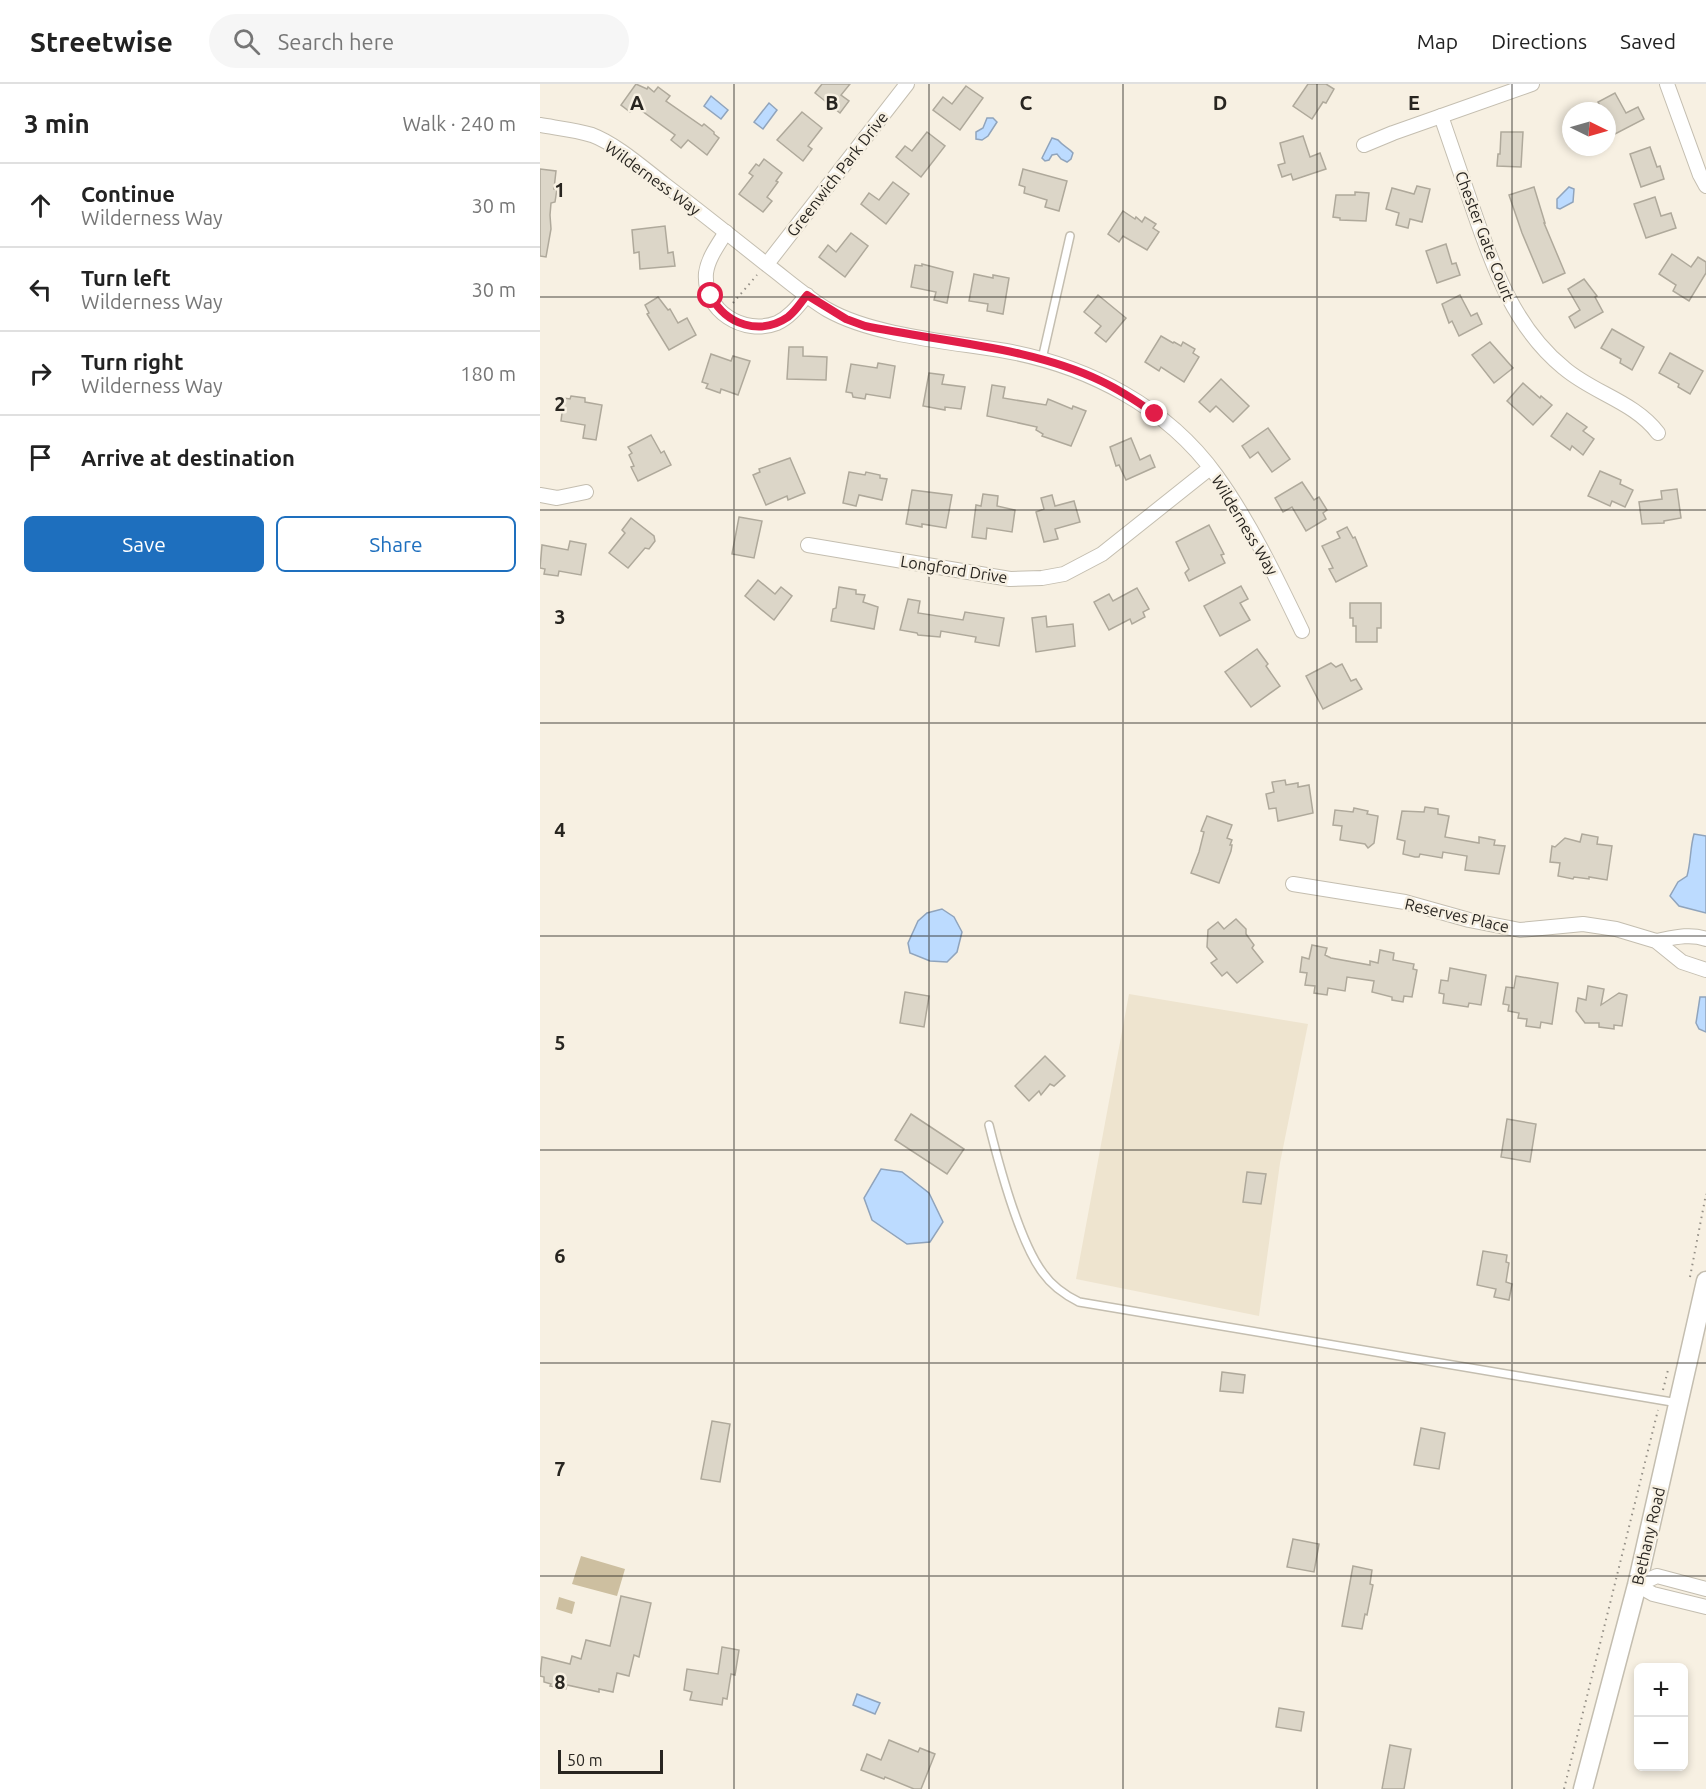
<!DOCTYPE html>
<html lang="en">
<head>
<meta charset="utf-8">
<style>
  :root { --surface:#fff; --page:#f6f6f6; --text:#222; --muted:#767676; --line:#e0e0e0; --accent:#1e6fbe }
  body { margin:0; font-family:Ubuntu,sans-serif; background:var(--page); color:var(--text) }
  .controls { position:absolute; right:18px; bottom:18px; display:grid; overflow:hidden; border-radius:9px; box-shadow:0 3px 9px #0003 }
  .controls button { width:54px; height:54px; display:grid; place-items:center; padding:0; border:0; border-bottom:2px solid var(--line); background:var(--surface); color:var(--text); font:30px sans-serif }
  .compass { position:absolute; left:1022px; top:18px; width:54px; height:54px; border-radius:50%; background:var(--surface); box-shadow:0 3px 9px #0003; rotate:95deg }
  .scale { position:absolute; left:18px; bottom:15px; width:105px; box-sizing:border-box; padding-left:6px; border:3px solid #282520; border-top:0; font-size:16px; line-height:21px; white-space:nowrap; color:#282520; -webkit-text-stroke:4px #f7f0e2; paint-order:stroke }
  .stop { position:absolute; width:18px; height:18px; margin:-14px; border:4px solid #e11d48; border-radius:50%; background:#fff }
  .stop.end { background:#e11d48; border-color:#fff; box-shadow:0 2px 6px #0008 }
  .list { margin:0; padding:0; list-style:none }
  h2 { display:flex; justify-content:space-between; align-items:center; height:78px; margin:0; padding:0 24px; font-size:26px }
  h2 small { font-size:20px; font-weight:400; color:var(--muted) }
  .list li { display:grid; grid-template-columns:39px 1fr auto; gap:18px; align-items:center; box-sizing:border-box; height:84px; padding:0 24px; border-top:2px solid var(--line) }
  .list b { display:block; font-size:22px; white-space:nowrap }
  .list p { margin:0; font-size:20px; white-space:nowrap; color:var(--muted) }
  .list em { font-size:20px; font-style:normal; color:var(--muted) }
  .actions { display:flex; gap:12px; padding:18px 24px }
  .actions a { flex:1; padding:14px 0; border:2px solid var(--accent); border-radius:9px; text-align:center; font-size:21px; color:var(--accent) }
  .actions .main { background:var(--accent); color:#fff }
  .icon { flex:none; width:33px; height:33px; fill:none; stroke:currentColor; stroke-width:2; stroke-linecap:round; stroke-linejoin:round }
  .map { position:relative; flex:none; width:1166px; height:1705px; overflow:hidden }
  header { display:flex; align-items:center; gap:36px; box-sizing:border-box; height:84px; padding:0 30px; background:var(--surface); border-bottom:2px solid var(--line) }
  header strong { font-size:28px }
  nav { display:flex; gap:33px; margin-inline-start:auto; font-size:21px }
  .search { width:420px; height:54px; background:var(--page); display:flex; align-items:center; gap:15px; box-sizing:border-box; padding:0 21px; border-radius:33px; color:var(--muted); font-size:22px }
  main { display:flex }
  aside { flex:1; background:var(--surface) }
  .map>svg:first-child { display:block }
</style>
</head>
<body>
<header>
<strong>Streetwise</strong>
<div class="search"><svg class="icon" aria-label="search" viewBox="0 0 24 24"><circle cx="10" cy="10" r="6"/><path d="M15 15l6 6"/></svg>Search here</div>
<nav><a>Map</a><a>Directions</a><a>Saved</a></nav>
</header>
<main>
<aside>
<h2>3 min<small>Walk · 240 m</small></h2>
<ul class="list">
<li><svg class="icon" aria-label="ahead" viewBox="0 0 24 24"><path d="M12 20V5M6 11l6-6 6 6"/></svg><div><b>Continue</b><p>Wilderness Way</p></div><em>30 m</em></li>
<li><svg class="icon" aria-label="left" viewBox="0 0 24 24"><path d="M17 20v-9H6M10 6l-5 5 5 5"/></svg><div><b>Turn left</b><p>Wilderness Way</p></div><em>30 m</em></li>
<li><svg class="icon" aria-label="right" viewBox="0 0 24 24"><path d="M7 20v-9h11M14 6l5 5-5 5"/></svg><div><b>Turn right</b><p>Wilderness Way</p></div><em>180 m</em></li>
<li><svg class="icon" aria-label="arrive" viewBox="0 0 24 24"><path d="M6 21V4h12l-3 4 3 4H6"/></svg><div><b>Arrive at destination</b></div></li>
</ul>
<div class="actions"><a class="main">Save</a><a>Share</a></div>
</aside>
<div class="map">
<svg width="1166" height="1705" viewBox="0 0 1166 1705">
  <rect width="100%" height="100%" fill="#f7f0e2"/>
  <path fill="#eee4cf" d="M589,910l179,30 -28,139 -21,153 -183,-37z"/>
  <g fill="#cdbfa0">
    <path d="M41,1472l44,13 -8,27 -45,-12z"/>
    <path d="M19,1513l16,5 -3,12 -16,-5z"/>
  </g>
  <g fill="#bcdbff" stroke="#90a4bc" stroke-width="1.5">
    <path d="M171,12l17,14 -7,9 -17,-13z"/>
    <path d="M229,19l8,7 -14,19 -9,-7z"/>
    <path d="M447,34h6l4,4 -9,14 -6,4 -6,-1v-7l7,-4z"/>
    <path d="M512,54l6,2c6,7 10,7 15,13l-2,6 -4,3 -6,-3 -4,-5 -5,1 -3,5 -4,1 -3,-3z"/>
    <path d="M1029,103l5,2 -1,13 -13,7 -3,-1v-9z"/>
    <path d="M1154,750l12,2v77l-27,-7 -9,-10 8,-14 9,-6c4,-14 3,-28 7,-42z"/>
    <path d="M402,825l12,8 8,15 -5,20 -10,10 -17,-1 -20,-8 -2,-10 10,-22 9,-8z"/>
    <path d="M1160,913h6v35l-7,-3 -3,-6z"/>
    <path d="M341,1085l21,3 27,21 14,29 -13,20 -23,2 -35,-24 -8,-22z"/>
    <path d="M317,1610l23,9 -5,11 -22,-9z"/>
  </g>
  <g fill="#dcd6c8" stroke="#afa99b" stroke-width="1.5">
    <path d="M96,0l11,5 1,-2 6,5 4,-5 12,9 -4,5 36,25 2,-2 10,8v2l5,4 -12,17 -19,-15 -7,8 -10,-8 4,-5 -40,-29 -5,6 -9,-7z"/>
    <path d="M282,0h28l-9,11 8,6 -9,12 -25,-20z"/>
    <path d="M768,0h18l8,5 -8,14 -3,-1 -11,17 -19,-13z"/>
    <path d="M426,2l17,12 -23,32 -27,-20 10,-13 9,7z"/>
    <path d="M1075,9l11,20 12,-6 6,12 -29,15 -8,-15v-8h-4l-5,-9z"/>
    <path d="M262,28l20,16 -14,18 4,3 -9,12 -26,-21z"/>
    <path d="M387,48l18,14 -24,31 -25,-20 9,-11 7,5z"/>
    <path d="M961,48h22l-2,35 -24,-1 1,-12h2z"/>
    <path d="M763,52l7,21 10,-4 6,16 -33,11 -2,-6 -9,3 -4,-12 7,-2 -5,-20z"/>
    <path d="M1110,63l7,20 3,-1 4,13 -23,8 -11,-33z"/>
    <path d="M224,75l18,14 -6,8 2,1 -11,15 5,4 -9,11 -24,-18 14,-18 -4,-3 7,-9 3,2z"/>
    <path d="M0,85l16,2 -2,18h3l-2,13 -4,1 -1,12 1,14 -5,28 -6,-1z"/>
    <path d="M483,85l44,12 -8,30 -14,-4 2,-7 -23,-7 1,-6 -6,-2z"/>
    <path d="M353,98l16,12 -23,30 -25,-20 8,-11 10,7z"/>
    <path d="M877,102l13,3 -8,33 -12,-3 -2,9 -12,-3 3,-12 -13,-4 6,-21 22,6z"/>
    <path d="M994,103l11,36h-1l21,50 -22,10 -21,-50 -13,-38z"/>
    <path d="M815,108l14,1 -3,28 -26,-1v-2l-7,-1 3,-22h19z"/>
    <path d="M1115,113l6,19 10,-3 5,15 -30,10 -12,-34z"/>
    <path d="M583,127l12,8 1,-2 6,5 3,-5 11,7 -3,4 6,4 -12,18 -24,-14 -4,6 -11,-8z"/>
    <path d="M125,142l3,27 5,-1 2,14 -35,3 -1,-17 -5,1 -2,-23z"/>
    <path d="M311,149l17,13 -23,31 -26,-20 9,-12 8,7z"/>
    <path d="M906,160l6,20 4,-1 4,12 -23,8 -11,-32z"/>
    <path d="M1132,170l19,13 7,-10 8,5v11l-17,28 -16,-10 3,-6 -17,-11z"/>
    <path d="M382,180l31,8 -6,31 -13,-3 2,-8 -25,-5 4,-22 7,1z"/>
    <path d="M434,190l19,4v-3l16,3 -6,36 -16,-3 1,-7 -19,-3z"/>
    <path d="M1044,195l13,17 -2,1 8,15 -28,16 -6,-11 11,-7 -12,-21z"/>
    <path d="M558,211l28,23 -20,24 -11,-9 6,-7 -17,-14z"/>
    <path d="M920,211l11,21 6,-3 5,11 -23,12 -7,-15 -3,2 -7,-19z"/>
    <path d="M118,213l10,13 2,-1 8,14 9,-5 9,17 -27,15 -22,-36 2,-1 -4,-8z"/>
    <path d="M1072,245l32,18 -12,23 -12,-7 1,-4 -20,-11z"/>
    <path d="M621,252l12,7 1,-1 7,4 2,-4 12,7 -2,4 6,4 -15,25 -23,-15 -2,4 -14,-9z"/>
    <path d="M950,258l23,26 -19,15 -22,-28z"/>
    <path d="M249,263h14v9l24,1 -1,23 -39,-1z"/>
    <path d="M1130,269l33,18 -13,23 -12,-7 1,-3 -20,-11z"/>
    <path d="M171,270l20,7 2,-5 17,5 -12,34 -17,-6 -1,4 -14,-5 2,-4 -6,-2z"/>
    <path d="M338,279l17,3 -5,32 -24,-4 -1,5 -12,-2 -1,-4 -6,-1 5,-28 26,4z"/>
    <path d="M389,289l15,2 -2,9 23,3 -4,22 -16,-2v3l-22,-4z"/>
    <path d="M681,295l28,27 -16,16 -17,-16 -6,6 -11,-10z"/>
    <path d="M983,299l17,15 1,-2 11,9 -19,20 -26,-24z"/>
    <path d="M452,301l13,2 -2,11 43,7 2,-6 24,10 1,-3 13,5 -15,35 -29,-10 1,-2 -7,-4 1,-3 -50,-11z"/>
    <path d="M31,312l14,2v4l17,3 -6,35 -13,-2 2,-13 -24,-4 3,-23 6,1z"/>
    <path d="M1027,329l20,14 -4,4 11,8 -11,16 -11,-9 -2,4 -19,-14z"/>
    <path d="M728,344l22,31 -18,13 -14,-20 -8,6 -8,-12z"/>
    <path d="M111,351l10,18 3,-2 7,14 -33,16 -7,-14 3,-1 -5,-11 3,-2 -4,-6z"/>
    <path d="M591,354l9,22 10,-5 5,12 -29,13 -7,-15 -3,1 -6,-19z"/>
    <path d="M250,374l15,35 -17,7 -1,-4 -21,9 -13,-30 7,-3 -1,-3z"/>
    <path d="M1060,387l21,9 -1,4 13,6 -8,17 -13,-6 -2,5 -22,-10z"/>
    <path d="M309,388l16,3 1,-3 14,3v3l7,1 -5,21 -23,-5 -3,11 -13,-3z"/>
    <path d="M762,398l12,18 5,-3 8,13 -4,3 3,6 -20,12 -14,-24 -9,5 -8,-14z"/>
    <path d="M1137,405l4,29 -17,3v2l-22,1 -3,-22 23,-3 -1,-8z"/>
    <path d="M372,406l40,5 -6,33 -24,-4v3l-16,-3z"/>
    <path d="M443,410l15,2 -1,10 18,4 -3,22 -25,-4 -1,11 -14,-2 4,-32 5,1z"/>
    <path d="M512,411l3,11 19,-5 6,21 -25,7 3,10 -14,3 -8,-30 8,-3 -3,-11z"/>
    <path d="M199,433l23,4 -8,37 -22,-4z"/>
    <path d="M91,434l23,18 1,5 -6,8 -4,-1 -17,20 -19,-15 16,-20 -3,-3z"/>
    <path d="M669,441l15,29 -3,1 4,8 -36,18 -4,-8 4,-4 -13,-27z"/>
    <path d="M807,443l6,11 2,-1 12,29 -31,16 -7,-13 4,-1 -11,-22 18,-8 -3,-6z"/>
    <path d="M30,457l16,3 -5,31 -22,-4 -1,5 -14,-2 1,-5 -5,-1 2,-23 26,5z"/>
    <path d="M218,496l17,14 6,-7 11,9 -18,24 -29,-24z"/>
    <path d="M701,502l7,13 -8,4 10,17 -30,16 -16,-30z"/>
    <path d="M299,503l17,3v4l9,1 -2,7 15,5 -4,22 -43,-8 2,-12 3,-1z"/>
    <path d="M597,504l12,21 -6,3 2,5 -13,7 -2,-5 -21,11 -15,-28 15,-8 4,7z"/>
    <path d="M368,515l12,2 -2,12 45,7 2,-8 39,6 -5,28 -24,-4 1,-5 -35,-6 -1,6 -22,-2 -1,-2 -17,-3z"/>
    <path d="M810,519h31v25h-4v14h-21v-16h-3v-8h-3z"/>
    <path d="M506,532l1,11 26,-3 2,22 -39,6 -4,-34z"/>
    <path d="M717,565l11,15 -2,2 14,20 -29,21 -26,-35z"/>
    <path d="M791,579l5,4 6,-3 9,17 5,-2 6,10 -39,20 -17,-33z"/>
    <path d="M745,696l1,5 12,-2v4l11,-2 4,28 -35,8 -2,-13 -7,1 -3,-15 8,-2 -2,-10z"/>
    <path d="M885,723l13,2v5l11,2 -4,21 34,6v-6l16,3 -1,5 11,1 -6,28 -34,-4 2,-14 -24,-4 -1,6 -22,-4 -1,3h-4l-12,-3 2,-13 -8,-2 5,-28 22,1z"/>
    <path d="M814,724l14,3 -1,3 11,2 -4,27 -6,5 -3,-4 -25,-4 2,-14 -9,-1 2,-15 18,2z"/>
    <path d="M667,732l25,9 -5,13 5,2 -2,5h2l-1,6 -12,32 -28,-10 8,-21 5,-20 -3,-1z"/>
    <path d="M1042,750l16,3 -1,7 15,2 -5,34 -18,-3v2l-15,-2 -1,2 -15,-3 2,-13 -10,-1 2,-16 3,1 10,-9 15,4z"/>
    <path d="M696,835l10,10v5l8,11 -2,3 11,14 -26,21 -10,-11 -5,4 -11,-13 6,-4 -10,-12 1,-17 10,-8 6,7z"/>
    <path d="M772,861l15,3 -2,7 6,3 39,7v-4l8,2 2,-13 14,3 -1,7 21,4 -1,5 4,1 -5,27 -8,-1 -1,6 -11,-2v-3l-20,-5 2,-11 -27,-4 -2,14 -17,-3 -1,7 -13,-2 1,-7 -10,-1 2,-12 -7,-1 2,-15 7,2z"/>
    <path d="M910,884l36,7 -5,30 -12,-2 -1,4 -25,-4 1,-9 -5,-1 2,-13 7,1z"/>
    <path d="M976,892l42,7 -6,41 -11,-2 -1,6 -14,-2 1,-7 -9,-1 1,-5 -11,-2 1,-6 -6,-1 3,-17 8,1z"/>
    <path d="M1048,902l16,3 -3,16 18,-12 8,2 -5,31 -8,-1v4l-15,-2v-4h-14l-9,-12 2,-13 8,2z"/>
    <path d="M365,908l24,4 -5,31 -24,-4z"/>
    <path d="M505,972l20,20 -11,10 -4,-2 -9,11 -2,-4 -10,10 -14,-15z"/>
    <path d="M371,1030l53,35 -17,25 -52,-34z"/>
    <path d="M967,1035l29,5 -6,38 -29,-5z"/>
    <path d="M707,1088l19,2 -5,30 -18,-2z"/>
    <path d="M943,1167l24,4 -1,7 3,1 -3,19 6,2 -3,16 -15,-3 2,-8 -19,-4z"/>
    <path d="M682,1288l23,3 -2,18 -23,-2z"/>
    <path d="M172,1337l18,3 -10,58 -19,-3z"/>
    <path d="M881,1344l24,5 -6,36 -25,-4z"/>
    <path d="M753,1455l26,5 -5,28 -27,-5z"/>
    <path d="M813,1482l19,4 -2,14 3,1 -6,30 -2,-1 -3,15 -20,-3z"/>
    <path d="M81,1512l30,7 -12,54 -5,-2 -5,21 -12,-3 -4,19 -14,-3v3l-32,-7 -1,4 -16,-3 1,-2 -7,-2v-5l-4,-1 2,-19 28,7 2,-8 9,3 5,-19 24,6z"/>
    <path d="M182,1563l17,3 -4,25 -4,-1 -4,25 -4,-1 -1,7 -32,-5 2,-8 -8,-2 3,-21 31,5z"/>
    <path d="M739,1624l25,4 -3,19 -25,-4z"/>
    <path d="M349,1656l29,12 2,-4 15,6 -14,35h-7l-29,-12 -1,2 -23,-9 6,-16 14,6z"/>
    <path d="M850,1661l21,4 -7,40h-22z"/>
  </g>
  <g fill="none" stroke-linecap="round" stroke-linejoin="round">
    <g stroke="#c4beb0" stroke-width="10">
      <g id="service">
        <path d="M502,275l28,-123"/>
        <path d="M449,1041c10,40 30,117 54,148 9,13 22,22 36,29l599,101"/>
      </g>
    </g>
    <g stroke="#c4beb0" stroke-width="16">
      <g id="minor">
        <path d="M1127,0l33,91 6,11"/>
        <path d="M901,32c11,32 22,64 33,96 20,58 41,116 90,156 29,25 71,34 94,65"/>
        <path d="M0,41c17,3 36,5 52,10 24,9 51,33 72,49 34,26 68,53 102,80 20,15 40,33 62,46 46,26 125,32 178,41 82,15 161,56 210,124 34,47 61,104 86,156"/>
        <path d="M824,61l29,-12 139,-49"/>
        <path d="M186,148c-8,13 -18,26 -20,41 -3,38 38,63 71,50 13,-6 21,-17 30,-28"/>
        <path d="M227,180l140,-180"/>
        <path d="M0,411l17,3 29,-6"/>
        <path d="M268,461l202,34 32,-1 22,-4 38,-20 108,-86"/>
        <path d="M753,800l112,18 64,18 51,10 63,-6 33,5 40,12 26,21 24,8"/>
        <path d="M1116,857c16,-3 34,-8 50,-2"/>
        <path d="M1097,1501l16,9 53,13"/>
        <path d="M1097,1501l20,-9 49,13"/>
      </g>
    </g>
    <g stroke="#c4beb0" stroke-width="21">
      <path id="secondary" d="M1043,1705l54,-204 69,-304"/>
    </g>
    <g stroke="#948f86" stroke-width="2" stroke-dasharray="1.5 4.5" stroke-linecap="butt">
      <path d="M193,219l24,-28"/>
      <path d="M1150,1193l16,-83"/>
      <path d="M1123,1306l5,-20"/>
      <path d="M1024,1705l94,-379"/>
    </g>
    <use href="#service" stroke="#fff" stroke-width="7"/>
    <use href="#minor" stroke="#fff" stroke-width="14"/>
    <use href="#secondary" stroke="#fff" stroke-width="18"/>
  </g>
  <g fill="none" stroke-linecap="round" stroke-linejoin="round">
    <path stroke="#e11d48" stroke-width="8" d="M171,212c15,29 49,40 77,21 8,-6 13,-15 19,-22l39,24 19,7c77,16 166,21 236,55 19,9 37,21 54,33"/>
  </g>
  <path fill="none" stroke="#282520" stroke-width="1.5" stroke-opacity="0.55" d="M194,0v1705M389,0v1705M583,0v1705M777,0v1705M972,0v1705M0,213h1166M0,426h1166M0,639h1166M0,852h1166M0,1066h1166M0,1279h1166M0,1492h1166"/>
  <g text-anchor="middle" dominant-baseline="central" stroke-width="5" stroke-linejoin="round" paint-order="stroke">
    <g font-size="16" fill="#282520" stroke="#f7f0e2">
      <text transform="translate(297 90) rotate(-52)">Greenwich Park Drive</text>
      <text transform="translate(113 94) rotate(36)">Wilderness Way</text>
      <text transform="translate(945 152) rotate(69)">Chester Gate Court</text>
      <text transform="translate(705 441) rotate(59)">Wilderness Way</text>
      <text transform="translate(414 485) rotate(9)">Longford Drive</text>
      <text transform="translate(917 831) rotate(13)">Reserves Place</text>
      <text transform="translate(1108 1452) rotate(-77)">Bethany Road</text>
    </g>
  </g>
  <g font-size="20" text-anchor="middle" font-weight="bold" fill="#282520" stroke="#f7f0e2" stroke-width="5" stroke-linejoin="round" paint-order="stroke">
    <text x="97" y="26">A</text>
    <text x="292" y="26">B</text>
    <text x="486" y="26">C</text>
    <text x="680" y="26">D</text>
    <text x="874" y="26">E</text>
    <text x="20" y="113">1</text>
    <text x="20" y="327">2</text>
    <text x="20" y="540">3</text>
    <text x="20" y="753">4</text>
    <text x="20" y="966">5</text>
    <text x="20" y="1179">6</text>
    <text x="20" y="1392">7</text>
    <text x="20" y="1605">8</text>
  </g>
</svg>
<div class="controls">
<button>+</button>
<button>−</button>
</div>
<svg class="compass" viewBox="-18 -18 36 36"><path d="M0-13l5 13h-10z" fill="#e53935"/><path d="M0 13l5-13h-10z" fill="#767676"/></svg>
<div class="scale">50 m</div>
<div class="stop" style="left:171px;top:212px"></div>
<div class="stop end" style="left:615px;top:330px"></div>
</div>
</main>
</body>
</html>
